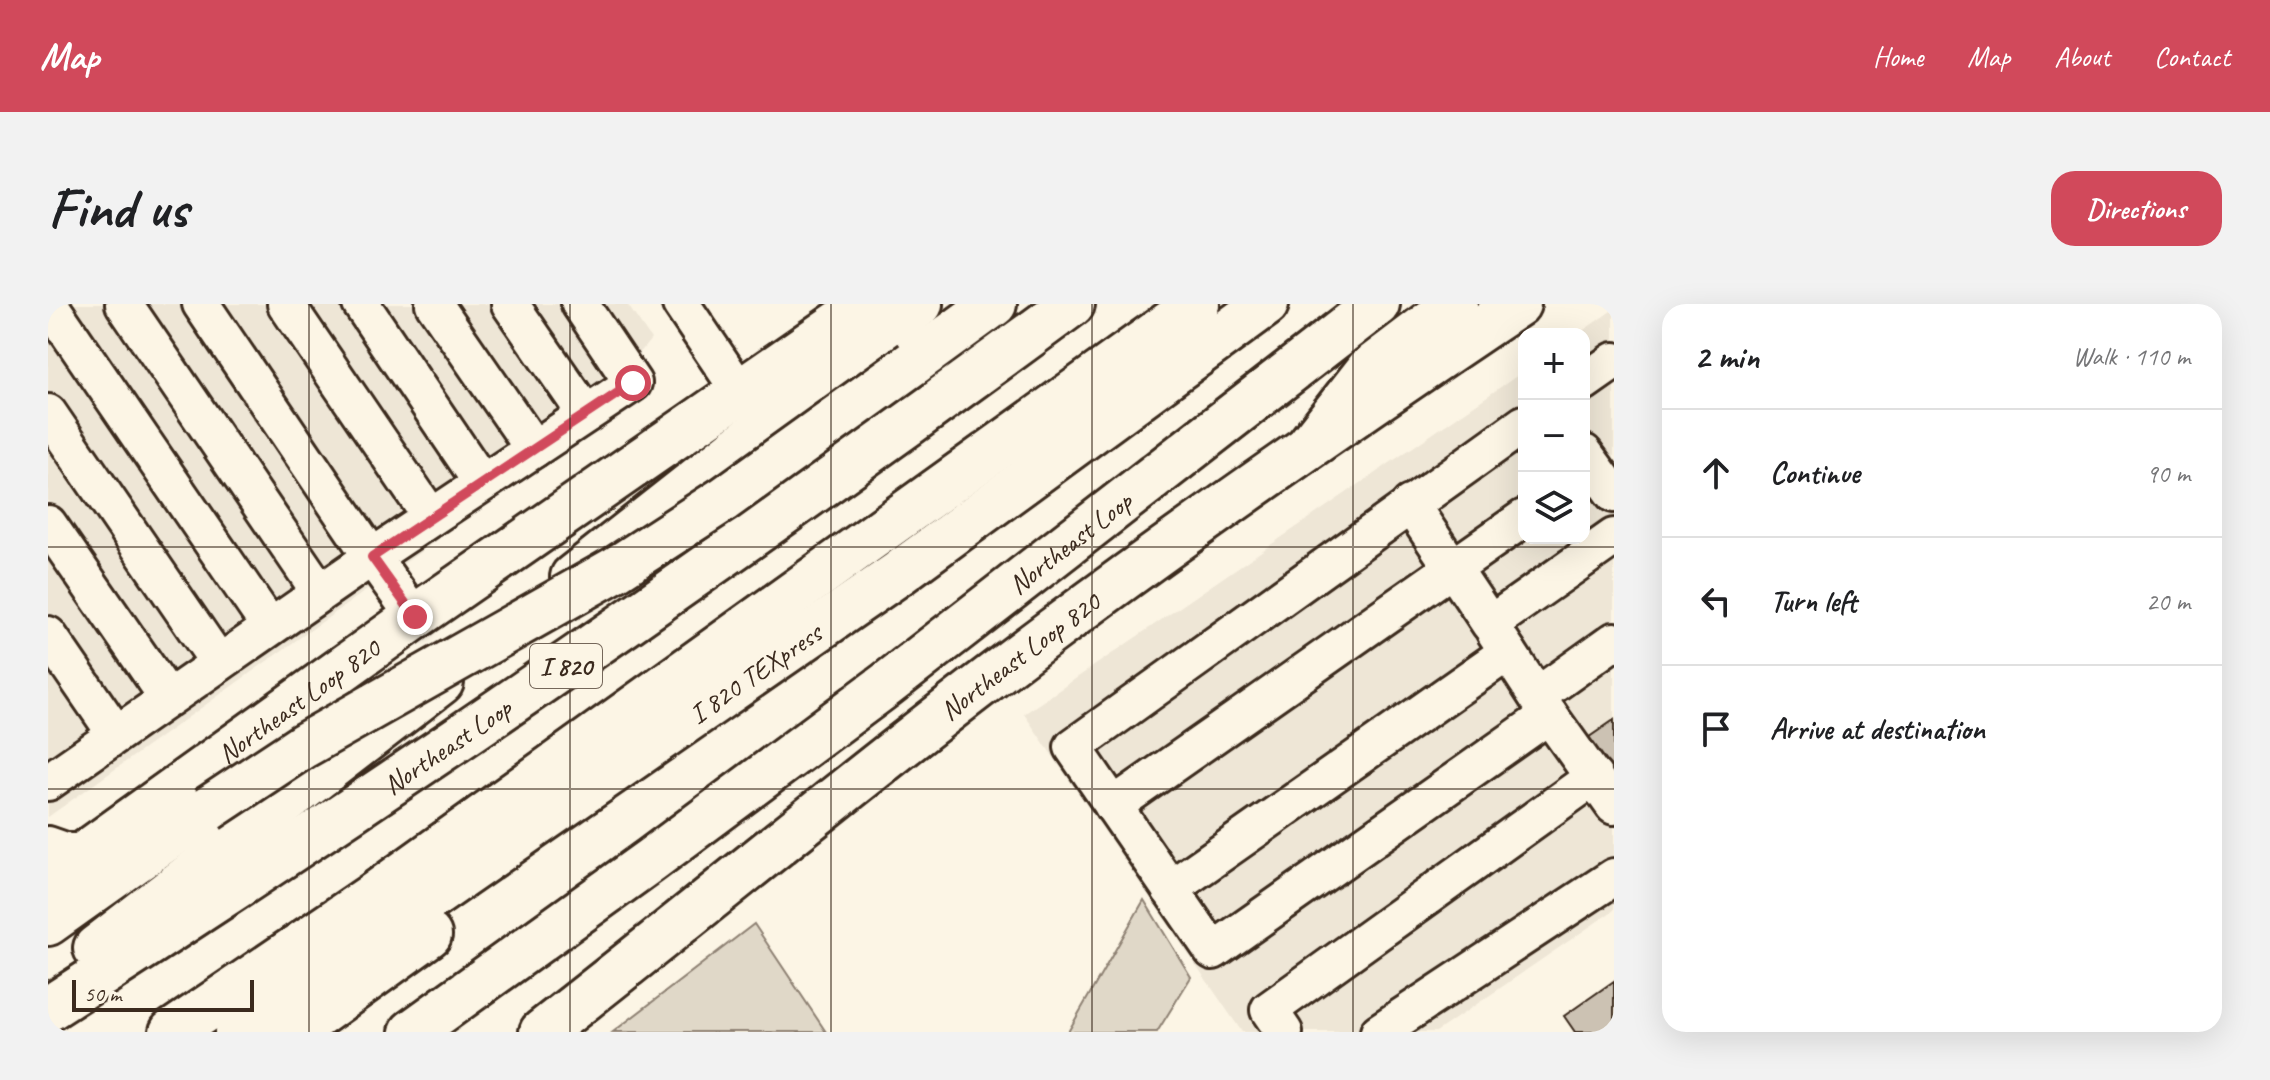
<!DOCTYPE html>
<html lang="en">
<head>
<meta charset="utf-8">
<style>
  :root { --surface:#fff; --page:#f2f2f2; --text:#202124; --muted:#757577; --line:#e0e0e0; --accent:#d1495b }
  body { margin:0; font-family:Caveat,sans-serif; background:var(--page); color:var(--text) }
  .controls { position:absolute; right:24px; top:24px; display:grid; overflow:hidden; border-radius:16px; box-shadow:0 8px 32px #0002 }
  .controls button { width:72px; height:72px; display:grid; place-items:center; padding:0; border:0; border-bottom:2px solid var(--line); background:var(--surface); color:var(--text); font:40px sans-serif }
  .scale { position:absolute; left:24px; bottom:20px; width:182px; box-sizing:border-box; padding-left:8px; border:4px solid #3b2a1e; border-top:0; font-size:22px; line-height:28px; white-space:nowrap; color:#3b2a1e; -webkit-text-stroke:6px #fcf5e5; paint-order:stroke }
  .stop { position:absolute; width:24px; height:24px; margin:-18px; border:6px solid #d1495b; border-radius:50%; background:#fff }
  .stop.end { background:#d1495b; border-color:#fff; box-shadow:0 2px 8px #0008 }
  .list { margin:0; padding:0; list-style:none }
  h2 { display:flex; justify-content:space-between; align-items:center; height:104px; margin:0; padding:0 32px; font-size:34px }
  h2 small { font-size:26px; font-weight:400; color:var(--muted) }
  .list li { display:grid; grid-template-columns:52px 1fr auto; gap:24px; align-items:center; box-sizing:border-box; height:128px; padding:0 32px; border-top:2px solid var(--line) }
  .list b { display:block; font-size:30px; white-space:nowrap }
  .list em { font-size:26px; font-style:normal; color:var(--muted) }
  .icon { flex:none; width:44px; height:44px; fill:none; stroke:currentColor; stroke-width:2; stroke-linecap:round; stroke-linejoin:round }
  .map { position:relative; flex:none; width:1566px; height:728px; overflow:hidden; border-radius:24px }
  header { display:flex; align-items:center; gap:48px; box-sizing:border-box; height:112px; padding:0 40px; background:var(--accent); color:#fff }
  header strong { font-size:38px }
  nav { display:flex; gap:44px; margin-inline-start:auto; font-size:28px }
  .intro { display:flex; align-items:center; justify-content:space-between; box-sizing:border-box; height:192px; padding:0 48px }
  h1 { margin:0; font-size:56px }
  .button { padding:20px 36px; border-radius:24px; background:var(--accent); color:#fff; font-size:28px; font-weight:700 }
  main { display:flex; gap:48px; padding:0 48px }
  aside { flex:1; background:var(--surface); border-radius:24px; box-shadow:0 8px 32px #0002 }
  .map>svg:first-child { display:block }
</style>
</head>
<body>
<header>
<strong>Map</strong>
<nav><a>Home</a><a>Map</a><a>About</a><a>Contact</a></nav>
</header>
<div class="intro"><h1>Find us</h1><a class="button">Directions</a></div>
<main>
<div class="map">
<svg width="1566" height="728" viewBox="0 0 1566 728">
  <rect width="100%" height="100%" fill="#fcf5e5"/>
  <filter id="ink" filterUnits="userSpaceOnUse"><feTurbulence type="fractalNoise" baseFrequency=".0125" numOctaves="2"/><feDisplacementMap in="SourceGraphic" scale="16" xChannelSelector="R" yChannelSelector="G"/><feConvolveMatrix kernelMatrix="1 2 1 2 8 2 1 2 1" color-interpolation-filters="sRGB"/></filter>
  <g filter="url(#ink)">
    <g fill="#eee6d6">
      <path d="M0,0h579l24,35 -13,16 8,21 -39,43 -559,398z"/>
      <path d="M1566,5v601l-178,122h-194l-218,-318 500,-343v167h60v-204h-6z"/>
    </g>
    <g fill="#e0d8c8" stroke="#8e8173" stroke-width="2">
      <path d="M1096,596l47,77 -34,55h-89z"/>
      <path d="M706,620l72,108h-213z"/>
    </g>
    <g fill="#ccc2b3" stroke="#3b2a1e" stroke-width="2">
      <path d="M1566,416v68l-32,-46z"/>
      <path d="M1566,677v51h-39l-11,-16z"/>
    </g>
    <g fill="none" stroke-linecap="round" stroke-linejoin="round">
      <g stroke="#3b2a1e" stroke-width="42">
        <g id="minor">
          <path d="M1,0l221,323"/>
          <path d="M76,0l196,288"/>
          <path d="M238,0l145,213"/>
          <path d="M313,0l121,179"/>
          <path d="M386,0l100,145"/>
          <path d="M462,0l76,110"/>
          <path d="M633,0l60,89"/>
          <path d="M1536,78l30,-21"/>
          <path d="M0,109l171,250"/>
          <path d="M1476,120l-451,323 140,204 336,-236"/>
          <path d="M1536,149l30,41"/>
          <path d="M1362,200l80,120 124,-87"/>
          <path d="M0,220l120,174"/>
          <path d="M367,313l-43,-60 261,-174 -53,-79"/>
          <path d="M1447,328l54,83 65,91"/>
          <path d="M0,331l68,99"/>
          <path d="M1489,392l77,-55"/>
          <path d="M0,478l324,-225 -171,-253"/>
          <path d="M1065,502l411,-288"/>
          <path d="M0,541l20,7h19"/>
          <path d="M1122,585l338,-237"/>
          <path d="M1236,728l-15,-22 325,-233"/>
          <path d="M1331,728l235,-155"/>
        </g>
      </g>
      <g stroke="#3b2a1e" stroke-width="50">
        <g id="major">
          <path id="s1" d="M0,576l367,-263 452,-313"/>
          <path id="s2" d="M494,728c171,-133 336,-272 510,-401 152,-113 308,-221 466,-327"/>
        </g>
      </g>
      <g stroke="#3b2a1e" stroke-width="50">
        <g id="highway">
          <path d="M865,59l81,-59"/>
          <path d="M1262,140l58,-74 87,-66"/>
          <path d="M525,273l347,-273"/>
          <path d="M0,619l160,-114"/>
          <path d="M48,644l345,-266"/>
          <path id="s3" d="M0,705c349,-224 691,-459 1024,-705"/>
          <path d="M124,728l199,-135 826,-593"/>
          <path id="s4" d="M189,728l662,-459 367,-269"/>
          <path d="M246,728l135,-97"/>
          <path id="s5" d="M364,728l239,-172 235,-175 491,-381"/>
        </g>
      </g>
      <use href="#minor" stroke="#fcf5e5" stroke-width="36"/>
      <use href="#major" stroke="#fcf5e5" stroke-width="44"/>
      <use href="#highway" stroke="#fcf5e5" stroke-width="44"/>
      <g stroke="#3b2a1e" stroke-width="50" stroke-linecap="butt">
        <path id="highway-bridge" d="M160,505l95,-63 313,-177 108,-70 189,-136"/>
      </g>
      <use href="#highway-bridge" stroke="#fcf5e5" stroke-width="44"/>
    </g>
  </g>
  <g fill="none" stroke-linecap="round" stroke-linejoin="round" filter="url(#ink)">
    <path stroke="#d1495b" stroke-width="10" d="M367,313l-43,-60 261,-174"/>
  </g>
  <path fill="none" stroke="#3b2a1e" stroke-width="2" stroke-opacity="0.55" d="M261,0v728M522,0v728M783,0v728M1044,0v728M1305,0v728M0,243h1566M0,485h1566"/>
  <g text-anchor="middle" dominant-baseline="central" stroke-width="8" stroke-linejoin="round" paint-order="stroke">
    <rect fill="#fcf5e5" stroke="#75675a" stroke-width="2" x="482" y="340" width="72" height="44" rx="6"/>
    <g font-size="26" font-weight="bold" fill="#3b2a1e">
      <text x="518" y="362">I 820</text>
    </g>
    <g font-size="28" fill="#3b2a1e" stroke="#fcf5e5">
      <text stroke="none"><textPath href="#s5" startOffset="820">Northeast Loop</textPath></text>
      <text stroke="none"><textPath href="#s2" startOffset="608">Northeast Loop 820</textPath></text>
      <text stroke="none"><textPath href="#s4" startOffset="630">I 820 TEXpress</textPath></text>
      <text stroke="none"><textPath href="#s1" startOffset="308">Northeast Loop 820</textPath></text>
      <text stroke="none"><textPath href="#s3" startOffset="478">Northeast Loop</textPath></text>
    </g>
  </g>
</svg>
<div class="controls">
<button>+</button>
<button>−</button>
<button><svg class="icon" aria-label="layers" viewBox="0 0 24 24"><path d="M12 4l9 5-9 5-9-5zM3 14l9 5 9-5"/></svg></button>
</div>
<div class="scale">50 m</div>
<div class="stop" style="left:585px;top:79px"></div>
<div class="stop end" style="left:367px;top:313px"></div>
</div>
<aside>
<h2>2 min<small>Walk · 110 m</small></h2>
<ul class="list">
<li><svg class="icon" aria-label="ahead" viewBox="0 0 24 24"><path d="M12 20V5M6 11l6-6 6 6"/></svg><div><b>Continue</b></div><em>90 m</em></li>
<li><svg class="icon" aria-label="left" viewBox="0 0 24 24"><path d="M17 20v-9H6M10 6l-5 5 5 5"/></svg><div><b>Turn left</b></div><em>20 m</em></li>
<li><svg class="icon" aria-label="arrive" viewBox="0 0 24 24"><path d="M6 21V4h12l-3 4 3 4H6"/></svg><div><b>Arrive at destination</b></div></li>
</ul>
</aside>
</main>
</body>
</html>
